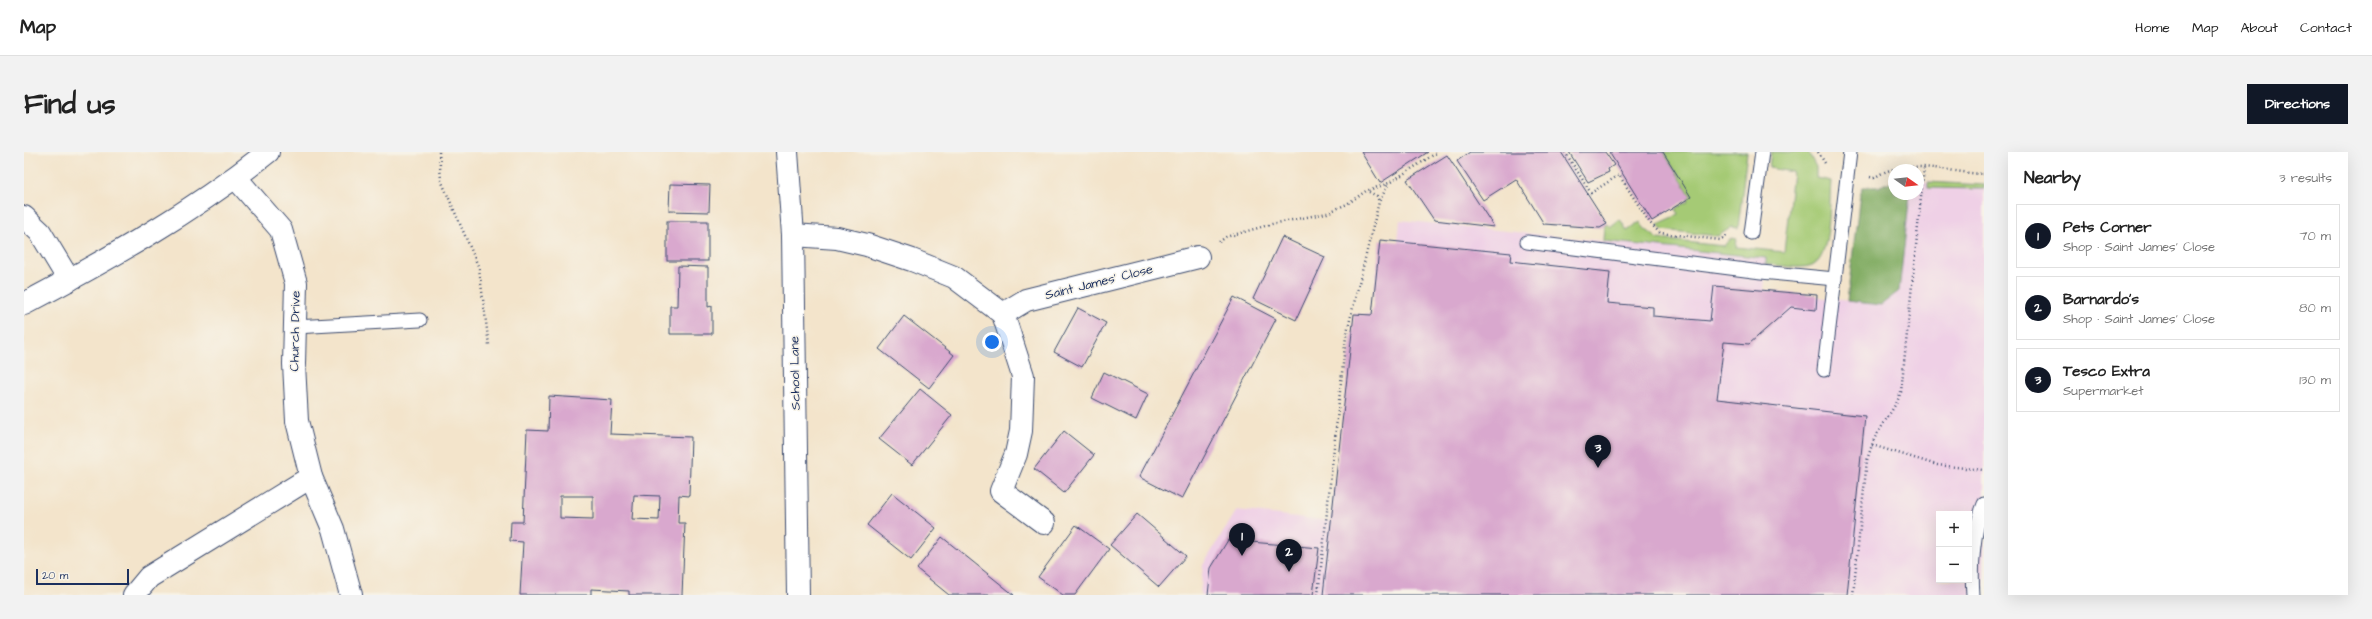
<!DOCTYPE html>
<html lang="en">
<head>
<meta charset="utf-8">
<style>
  :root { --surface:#fff; --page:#f2f2f2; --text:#222; --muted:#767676; --line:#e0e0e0; --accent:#111827 }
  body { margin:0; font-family:"Architects Daughter",sans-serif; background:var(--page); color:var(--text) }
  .controls { position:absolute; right:12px; bottom:12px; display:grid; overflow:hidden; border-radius:0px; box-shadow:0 4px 16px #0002 }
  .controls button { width:36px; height:36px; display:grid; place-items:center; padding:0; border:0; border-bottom:1px solid var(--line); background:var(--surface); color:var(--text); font:20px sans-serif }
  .compass { position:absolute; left:1864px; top:12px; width:36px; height:36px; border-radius:50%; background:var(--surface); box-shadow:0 4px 16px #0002; rotate:104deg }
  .scale { position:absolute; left:12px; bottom:10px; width:93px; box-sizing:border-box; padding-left:4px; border:2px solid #1b2f5e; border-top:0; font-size:11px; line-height:14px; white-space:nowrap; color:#1b2f5e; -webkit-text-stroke:3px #f7f3e8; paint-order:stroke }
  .you { position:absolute; left:968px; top:190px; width:14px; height:14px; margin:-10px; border:3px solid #fff; border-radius:50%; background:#1a73e8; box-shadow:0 0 0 6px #1a73e833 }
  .badge { display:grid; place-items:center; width:26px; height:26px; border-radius:50%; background:var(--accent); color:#fff; font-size:13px; font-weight:700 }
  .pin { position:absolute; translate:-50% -33px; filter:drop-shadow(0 1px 2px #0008) }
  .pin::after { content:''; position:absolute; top:21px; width:14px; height:12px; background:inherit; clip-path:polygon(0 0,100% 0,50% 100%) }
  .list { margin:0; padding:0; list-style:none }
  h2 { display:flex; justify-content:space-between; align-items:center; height:52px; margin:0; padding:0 16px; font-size:17px }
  h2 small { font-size:13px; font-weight:400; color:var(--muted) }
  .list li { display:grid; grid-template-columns:26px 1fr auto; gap:12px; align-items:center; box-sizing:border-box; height:64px; margin:0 8px 8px; padding:0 8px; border:1px solid var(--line); border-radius:0px }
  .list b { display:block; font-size:15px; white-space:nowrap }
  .list p { margin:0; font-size:13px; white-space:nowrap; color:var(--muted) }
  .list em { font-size:13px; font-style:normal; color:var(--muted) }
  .map { position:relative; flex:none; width:1960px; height:443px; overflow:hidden; border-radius:0px }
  header { display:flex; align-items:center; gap:24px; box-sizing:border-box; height:56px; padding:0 20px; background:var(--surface); border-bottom:1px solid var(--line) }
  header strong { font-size:19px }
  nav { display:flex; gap:22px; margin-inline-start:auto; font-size:14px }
  .intro { display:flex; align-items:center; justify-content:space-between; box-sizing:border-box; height:96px; padding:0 24px }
  h1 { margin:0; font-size:28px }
  .button { padding:10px 18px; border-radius:0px; background:var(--accent); color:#fff; font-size:14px; font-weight:700 }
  main { display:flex; gap:24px; padding:0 24px }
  aside { flex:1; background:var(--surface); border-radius:0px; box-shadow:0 4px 16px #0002 }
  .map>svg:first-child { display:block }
</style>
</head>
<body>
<header>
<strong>Map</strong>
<nav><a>Home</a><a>Map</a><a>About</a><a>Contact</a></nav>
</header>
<div class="intro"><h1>Find us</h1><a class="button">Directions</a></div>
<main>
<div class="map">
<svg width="1960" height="443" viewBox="0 0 1960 443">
  <rect width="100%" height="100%" fill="#f7f3e8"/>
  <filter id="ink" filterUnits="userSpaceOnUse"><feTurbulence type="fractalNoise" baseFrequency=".025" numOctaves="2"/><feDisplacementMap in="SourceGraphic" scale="8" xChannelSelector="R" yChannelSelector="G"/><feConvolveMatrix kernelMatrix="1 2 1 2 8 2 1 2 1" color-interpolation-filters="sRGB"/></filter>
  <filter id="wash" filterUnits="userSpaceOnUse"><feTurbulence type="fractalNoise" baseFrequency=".012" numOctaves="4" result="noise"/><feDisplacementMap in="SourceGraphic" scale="16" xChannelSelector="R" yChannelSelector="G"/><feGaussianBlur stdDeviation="0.9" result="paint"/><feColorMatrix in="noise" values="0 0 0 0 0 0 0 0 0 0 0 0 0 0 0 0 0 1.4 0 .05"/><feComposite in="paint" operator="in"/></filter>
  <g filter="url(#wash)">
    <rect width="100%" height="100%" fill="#f3e4cb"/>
    <path fill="#efd0e6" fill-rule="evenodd" d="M1894,29l66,4v410h-784l3,-30 34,-55 94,11 23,-207 18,1 8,-75 18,2 2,-22 367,38 -3,32 53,5 1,2 63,8 18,-14 11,-97h8zM1915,362h30v66h-30z"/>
    <g fill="#a5ca74" stroke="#607c69">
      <path d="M1639,0h84l-9,76 -6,-1 -14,9 -56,-6 -4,-6 20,-9 -3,-6 14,-8 -1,-2 3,-3z"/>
      <path d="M1747,0h37l8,15v11l15,3c-2,19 1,76 -19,84 -12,5 -32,0 -46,-1v-6l-163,-17 1,-15 3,-2 3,3 10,-8 7,12 13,-9 4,6 14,11 65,7 9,-8 5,1 -1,8 48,5 9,-80 -24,-4z"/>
      <path d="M1904,30l56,3v4l-56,-1z"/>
    </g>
    <path fill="#84ae66" stroke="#506e62" d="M1870,28v14h16l-11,97 -18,14 -34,-4 13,-107 3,-7h16z"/>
    <g id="blocks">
      <g fill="#d9a8ce" fill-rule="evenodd">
        <path d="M1337,0h67l-48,31z"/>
        <path d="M1446,0h91l46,72 -7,4 -56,-4 -28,-45 -33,21 -26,-39z"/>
        <path d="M1545,0h36l9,13 -6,4 1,3 -21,10z"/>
        <path d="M1585,0h54l28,45 -39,24z"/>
        <path d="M1423,3l47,72 -60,-7 -27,-40z"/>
        <path d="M646,32l40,1 -1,27 -40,-1z"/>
        <rect x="643" y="69" width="41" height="40"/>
        <path d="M1258,85l43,20 -29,63 -43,-21z"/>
        <path d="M1356,88l131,13 -1,8 100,11 -3,31 46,4v9l57,5 4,-35 103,9 -1,15 -25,-3 -42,37 -25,-2 -7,57 148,17 -18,179h-524l31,-281 18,1z"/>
        <path d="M654,114l30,1v40l4,-1v28h-42v-28h7z"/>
        <path d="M1210,145l42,22 -94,180 -43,-22z"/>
        <path d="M1054,156l28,15 -24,44 -28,-15z"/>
        <path d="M880,164l50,39 -25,33 -50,-39z"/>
        <path d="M1080,220l44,22 -12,26 -44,-22z"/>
        <path d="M896,237l32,26 -40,50 -33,-26z"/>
        <path d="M525,244l63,4 -2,34 81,3 -2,59 -10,-1 -1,28h7l-3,72h-53v-4l-38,-2v6h-71l3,-53 -13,-1 1,-19h12l4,-92 21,1zM610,343l26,1 -1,24 -27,-1zM536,344h33v23l-33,-1z"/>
        <path d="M1040,279l30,24 -30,38 -30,-24z"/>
        <path d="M868,341l44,35 -25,32 -44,-35z"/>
        <path d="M1113,362l49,42 -27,31 -49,-42z"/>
        <path d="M1052,373l33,24 -34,46h-12l-25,-18z"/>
        <path d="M918,385l72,58h-65l-32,-26z"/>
        <path d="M1204,388l91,8 -6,47h-105l3,-27z"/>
      </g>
    </g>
  </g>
  <g filter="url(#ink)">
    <use href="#blocks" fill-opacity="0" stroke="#3b4a6e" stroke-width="1"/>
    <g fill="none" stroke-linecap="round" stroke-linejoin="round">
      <g stroke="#3b4a6e" stroke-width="15">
        <g id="lane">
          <path d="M1727,81l11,-81"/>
          <path d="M1503,90l234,30 74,7"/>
          <path d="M271,175l125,-7"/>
          <path d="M1800,218l26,-218"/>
          <path d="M1949,443c-2,-28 0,-64 11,-91"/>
        </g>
      </g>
      <g stroke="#3b4a6e" stroke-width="24">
        <g id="street">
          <path d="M763,0l6,83 5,360"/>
          <path d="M212,26l45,52 15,53 -2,81 3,57 14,56 22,52 18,66"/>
          <path d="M0,65l16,15 29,48"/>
          <path d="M769,83l44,3 30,7 45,15 42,17 49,37 23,-14 172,-43"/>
          <path d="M0,152c85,-45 169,-92 244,-152"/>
          <path d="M979,162l20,62 -2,55 -5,23 -15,37 43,32"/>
          <path d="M110,443l15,-18 162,-100"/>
        </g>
      </g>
      <g stroke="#3b4a6e" stroke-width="2.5" stroke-dasharray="1 3" stroke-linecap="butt">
        <path d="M415,0l2,28 38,88 10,77"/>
        <path d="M1541,0l26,41 28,-18 31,48 10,10 60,7 8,-5"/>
        <path d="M1794,0l7,11"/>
        <path d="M1846,25l4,1c31,-22 75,-5 110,-4"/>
        <path d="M1345,40l8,4 2,6"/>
        <path d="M1195,90l7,-5 46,-13 55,-11 20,-9 19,-13 23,-8 49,-31"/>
        <path d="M1848,293l65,20 47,5"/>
        <path d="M1294,443l28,-259 33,-134 10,-19"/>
        <path d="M1829,443l14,-135 7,-21 23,-37 4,-10 23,-224"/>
      </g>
      <use href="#lane" stroke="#fff" stroke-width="13"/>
      <use href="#street" stroke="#fff" stroke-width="22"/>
    </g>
  </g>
  <g text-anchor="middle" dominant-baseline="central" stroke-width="3" stroke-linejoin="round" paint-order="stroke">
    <g font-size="13" fill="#1b2f5e" stroke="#f7f3e8">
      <text transform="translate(1075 130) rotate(-14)">Saint James' Close</text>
      <text transform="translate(271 179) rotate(-89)">Church Drive</text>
      <text transform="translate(771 221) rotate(-91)">School Lane</text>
    </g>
  </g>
</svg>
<div class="controls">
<button>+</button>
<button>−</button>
</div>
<svg class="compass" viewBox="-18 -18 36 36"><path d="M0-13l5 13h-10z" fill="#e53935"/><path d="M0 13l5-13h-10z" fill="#767676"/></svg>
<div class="scale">20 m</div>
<div class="you"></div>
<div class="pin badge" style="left:1218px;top:404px">1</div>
<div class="pin badge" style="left:1265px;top:420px">2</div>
<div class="pin badge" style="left:1574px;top:316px">3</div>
</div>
<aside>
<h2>Nearby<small>3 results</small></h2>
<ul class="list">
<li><span class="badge">1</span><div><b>Pets Corner</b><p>Shop · Saint James' Close</p></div><em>70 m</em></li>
<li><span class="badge">2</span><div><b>Barnardo's</b><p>Shop · Saint James' Close</p></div><em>80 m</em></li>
<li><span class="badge">3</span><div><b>Tesco Extra</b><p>Supermarket</p></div><em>130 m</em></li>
</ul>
</aside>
</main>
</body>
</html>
